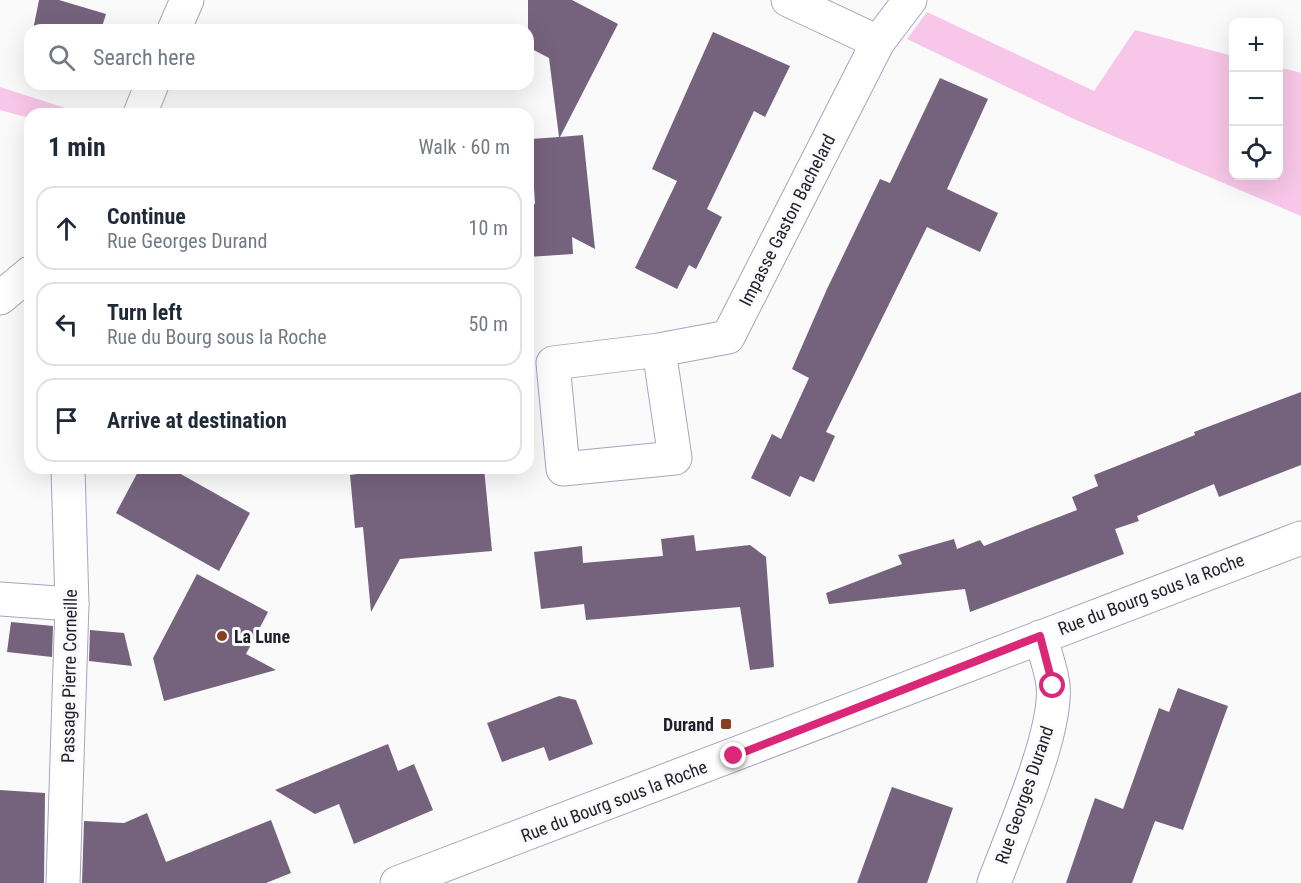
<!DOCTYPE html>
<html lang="en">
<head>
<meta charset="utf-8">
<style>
  :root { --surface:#fff; --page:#f2f2f3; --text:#1f2937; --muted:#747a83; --line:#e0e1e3 }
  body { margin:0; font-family:"Roboto Condensed",sans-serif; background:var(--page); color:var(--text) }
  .controls { position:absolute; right:18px; top:18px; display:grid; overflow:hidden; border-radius:12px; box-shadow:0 6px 24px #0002 }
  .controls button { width:54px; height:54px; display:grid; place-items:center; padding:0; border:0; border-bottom:2px solid var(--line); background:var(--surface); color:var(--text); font:30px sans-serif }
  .stop { position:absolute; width:18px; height:18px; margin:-14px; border:4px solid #db2777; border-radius:50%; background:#fff }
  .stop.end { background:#db2777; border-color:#fff; box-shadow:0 2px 6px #0008 }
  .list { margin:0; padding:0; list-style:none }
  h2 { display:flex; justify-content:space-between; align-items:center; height:78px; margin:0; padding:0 24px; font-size:26px }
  h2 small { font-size:20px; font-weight:400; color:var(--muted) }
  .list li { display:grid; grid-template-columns:39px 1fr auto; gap:18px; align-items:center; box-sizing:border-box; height:84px; margin:0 12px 12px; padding:0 12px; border:2px solid var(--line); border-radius:18px }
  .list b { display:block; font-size:22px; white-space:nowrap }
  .list p { margin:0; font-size:20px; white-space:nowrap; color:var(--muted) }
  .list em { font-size:20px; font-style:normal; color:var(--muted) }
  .icon { flex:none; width:33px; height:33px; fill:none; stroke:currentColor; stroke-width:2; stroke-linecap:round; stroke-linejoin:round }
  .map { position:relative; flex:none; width:1301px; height:883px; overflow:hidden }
  .search { position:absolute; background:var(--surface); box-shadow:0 6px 24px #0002; left:24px; top:24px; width:510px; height:66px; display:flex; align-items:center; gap:15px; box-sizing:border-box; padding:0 21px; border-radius:18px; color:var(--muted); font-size:22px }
  .panel { position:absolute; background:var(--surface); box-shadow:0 6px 24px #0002; left:24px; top:108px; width:510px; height:366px; border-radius:18px }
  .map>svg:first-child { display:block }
</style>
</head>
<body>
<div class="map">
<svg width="1301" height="883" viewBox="0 0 1301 883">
  <rect width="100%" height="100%" fill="#fafafa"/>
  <g fill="#f8c6e8">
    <path d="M927,12l167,79 41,-61 98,26 1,120h44l1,-109 22,6v143l-225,-96 -169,-81z"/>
    <path d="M0,87l84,27h-54v9l-4,-6 -26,-7z"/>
  </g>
  <g fill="#75637d">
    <path d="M39,0h20l47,14 -5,16h-68z"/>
    <path d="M528,0h44l46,24 -58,113 23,-2 12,114 -23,-12 1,17 -45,3v-53h7l-4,-65 28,-2 -10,-79 -21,-11z"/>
    <path d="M713,32l77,34 -25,51 -11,-6 -47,98 15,8 -26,52 -7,-4 -12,24 -42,-21 42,-87 -25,-12z"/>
    <path d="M940,78l48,21 -41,90 51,24 -18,39 -53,-25 -101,205 9,4 -21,46 -14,-6 -10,21 -39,-19 21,-44 9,5 28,-61 -17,-9 35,-80 53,-110 10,4z"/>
    <path d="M1301,392v73l-82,32 -5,-13 -77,32 2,5 -24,8 9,25 -154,58 -5,-23 -136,15 -3,-11 76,-29 -4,-9 56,-16 3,10 23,-9 4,6 93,-36 -5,-13 26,-11 -4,-11 101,-40 -1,-3z"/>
    <path d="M140,468h30l80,45 -31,58 -103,-58z"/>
    <path d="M402,468h82l8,83 -92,8 -29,53 -8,-85 -8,1 -5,-53z"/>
    <path d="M694,535l2,16 54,-6 16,12 8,110 -24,3 -10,-63 -154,13 -2,-16 -43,5 -7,-57 48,-6 1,17 80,-7 -2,-17z"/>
    <path d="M197,574l71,38 -22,42 30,16 -112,31 -11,-43z"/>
    <path d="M11,622l42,4 -1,31 -45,-5z"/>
    <path d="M90,630l34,3 8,33 -43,-5z"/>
    <path d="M1178,688l50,18 -45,124 -28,-9 -23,62h-66l29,-85 28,11 36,-101 10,4z"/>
    <path d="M559,696l17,4 17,44 -44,17 -5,-14 -42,15 -15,-39z"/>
    <path d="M388,744l10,27 16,-7 19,46 -79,34 -15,-40 -24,10 -40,-24z"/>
    <path d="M892,787l61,21 -26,75h-70z"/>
    <path d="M0,790l45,3 -1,90h-44z"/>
    <path d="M147,813l19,49 105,-42 20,53 -25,10h-184l2,-62 40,2z"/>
  </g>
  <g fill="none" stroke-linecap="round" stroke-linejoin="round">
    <g stroke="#a9a3c1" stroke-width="35">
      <g id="street">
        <path d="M788,0l90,42 32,-42"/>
        <path d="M174,30l13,-30"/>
        <path d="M140,114l12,-30"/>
        <path d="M0,298l30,-25"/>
        <path d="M659,350l16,108 -112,11 -10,-106 106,-13 69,-13 150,-295"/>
        <path d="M0,599l72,5"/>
        <path d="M63,883l9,-279 -4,-136"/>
        <path d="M994,883c17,-47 64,-151 59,-198 -2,-16 -8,-33 -13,-48"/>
      </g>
    </g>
    <g stroke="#a9a3c1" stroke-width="35">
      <path id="secondary" d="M397,883l904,-345"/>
    </g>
    <use href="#street" stroke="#fff" stroke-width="33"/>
    <use href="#secondary" stroke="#fff" stroke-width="33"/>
  </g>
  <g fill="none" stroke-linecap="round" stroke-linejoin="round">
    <path stroke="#db2777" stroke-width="8" d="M734,756l306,-120 13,50"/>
  </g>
  <g fill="#874020" stroke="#fafafa" stroke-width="2">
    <circle cx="222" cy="636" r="6"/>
    <rect x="720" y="718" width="12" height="12" rx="3"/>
  </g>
  <g text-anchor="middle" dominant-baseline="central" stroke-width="6" stroke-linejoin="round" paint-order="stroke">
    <g font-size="18" fill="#211f2b" stroke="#fafafa">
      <text transform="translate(787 220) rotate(-63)">Impasse Gaston Bachelard</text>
      <text transform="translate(1151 594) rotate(-21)">Rue du Bourg sous la Roche</text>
      <text transform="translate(69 676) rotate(-89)">Passage Pierre Corneille</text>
      <text transform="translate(1024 795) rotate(-71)">Rue Georges Durand</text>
      <text transform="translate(614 801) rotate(-21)">Rue du Bourg sous la Roche</text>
    </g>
    <g font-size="18" font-weight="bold" fill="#211f2b" stroke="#fafafa" text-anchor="start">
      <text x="234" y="636">La Lune</text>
      <text x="714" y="724" text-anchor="end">Durand</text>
    </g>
  </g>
</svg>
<div class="controls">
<button>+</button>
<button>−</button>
<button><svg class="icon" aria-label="locate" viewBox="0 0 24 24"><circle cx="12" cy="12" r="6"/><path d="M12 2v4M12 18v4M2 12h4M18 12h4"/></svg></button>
</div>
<div class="stop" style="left:1053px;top:686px"></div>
<div class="stop end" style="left:734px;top:756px"></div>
<div class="search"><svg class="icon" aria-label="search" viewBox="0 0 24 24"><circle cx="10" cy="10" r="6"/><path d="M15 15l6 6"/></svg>Search here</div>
<section class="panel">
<h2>1 min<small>Walk · 60 m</small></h2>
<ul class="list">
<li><svg class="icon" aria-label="ahead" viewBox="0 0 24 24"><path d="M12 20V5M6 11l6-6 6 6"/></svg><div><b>Continue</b><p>Rue Georges Durand</p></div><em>10 m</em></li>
<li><svg class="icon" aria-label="left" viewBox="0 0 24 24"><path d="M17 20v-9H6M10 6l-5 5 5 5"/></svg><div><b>Turn left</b><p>Rue du Bourg sous la Roche</p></div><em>50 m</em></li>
<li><svg class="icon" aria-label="arrive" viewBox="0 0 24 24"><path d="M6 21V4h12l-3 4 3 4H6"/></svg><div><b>Arrive at destination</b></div></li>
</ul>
</section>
</div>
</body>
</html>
